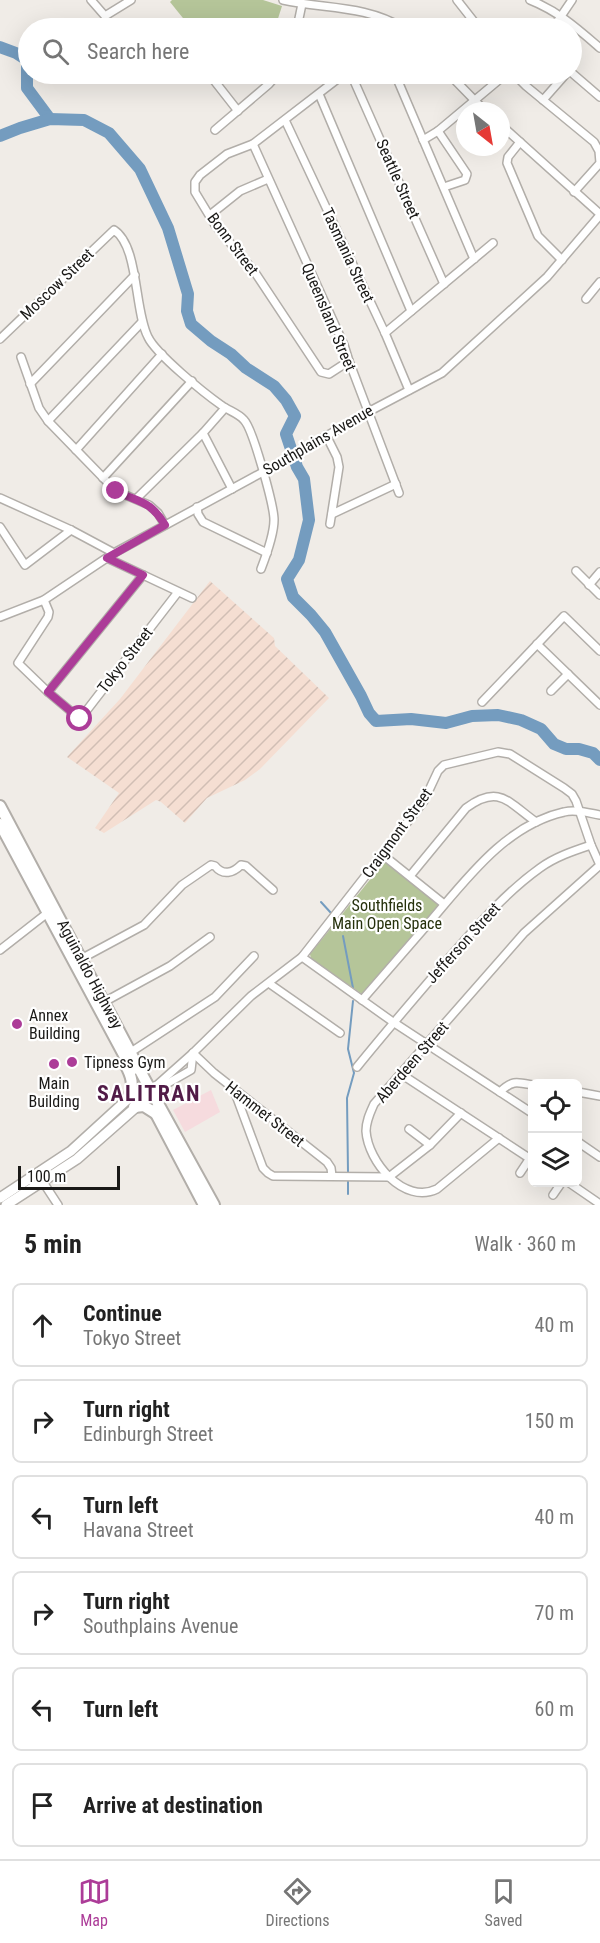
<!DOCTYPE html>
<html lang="en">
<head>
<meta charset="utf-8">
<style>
  :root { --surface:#fff; --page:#f2f2f2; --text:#222; --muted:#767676; --line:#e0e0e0; --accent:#ac3c98 }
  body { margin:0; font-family:"Roboto Condensed",sans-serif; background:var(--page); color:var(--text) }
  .controls { position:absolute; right:18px; bottom:18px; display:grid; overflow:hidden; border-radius:9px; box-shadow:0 6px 24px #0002 }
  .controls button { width:54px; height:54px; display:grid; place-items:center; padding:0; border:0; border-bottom:2px solid var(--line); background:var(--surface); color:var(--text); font:30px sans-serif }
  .compass { position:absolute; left:456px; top:102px; width:54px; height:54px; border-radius:50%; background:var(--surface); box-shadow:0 6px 24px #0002; rotate:149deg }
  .scale { position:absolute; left:18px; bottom:15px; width:102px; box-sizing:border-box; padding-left:6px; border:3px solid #1a1917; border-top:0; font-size:16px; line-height:21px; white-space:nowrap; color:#1a1917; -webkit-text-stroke:4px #fff; paint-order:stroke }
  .stop { position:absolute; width:18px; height:18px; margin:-14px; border:4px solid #ac3c98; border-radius:50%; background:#fff }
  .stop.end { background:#ac3c98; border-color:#fff; box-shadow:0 2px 6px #0008 }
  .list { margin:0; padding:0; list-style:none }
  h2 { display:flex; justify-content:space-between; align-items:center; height:78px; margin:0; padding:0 24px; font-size:26px }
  h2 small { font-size:20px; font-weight:400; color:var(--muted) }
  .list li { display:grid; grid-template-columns:39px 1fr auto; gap:18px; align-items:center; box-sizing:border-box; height:84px; margin:0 12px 12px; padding:0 12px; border:2px solid var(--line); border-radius:9px }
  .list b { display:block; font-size:22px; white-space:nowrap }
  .list p { margin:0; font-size:20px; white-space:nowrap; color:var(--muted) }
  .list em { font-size:20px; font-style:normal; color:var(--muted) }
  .icon { flex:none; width:33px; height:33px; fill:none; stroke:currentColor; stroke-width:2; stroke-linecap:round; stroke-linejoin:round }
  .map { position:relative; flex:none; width:600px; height:1205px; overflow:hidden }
  .search { position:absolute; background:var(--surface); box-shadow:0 6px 24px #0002; left:18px; right:18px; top:18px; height:66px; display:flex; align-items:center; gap:15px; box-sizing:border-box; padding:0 21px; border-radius:33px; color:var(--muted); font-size:22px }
  .sheet { height:654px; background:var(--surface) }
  nav { display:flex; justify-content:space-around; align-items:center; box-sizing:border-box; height:84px; border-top:2px solid var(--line); background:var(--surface); font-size:16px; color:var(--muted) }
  nav a { display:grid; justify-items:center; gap:3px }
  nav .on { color:var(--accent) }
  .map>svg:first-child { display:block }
</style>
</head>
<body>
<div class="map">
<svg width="600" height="1205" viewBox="0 0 600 1205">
  <defs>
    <pattern id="industrial-furrows" width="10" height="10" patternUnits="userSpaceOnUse" patternTransform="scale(1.5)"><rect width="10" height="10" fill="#f5ded2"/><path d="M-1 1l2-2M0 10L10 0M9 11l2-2" fill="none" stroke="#d1beb4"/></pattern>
  </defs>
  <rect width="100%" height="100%" fill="#f0ece7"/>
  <path fill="url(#industrial-furrows)" d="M210,581l64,57 1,8 54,52 -69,71 -15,11 -38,18 -22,25 -24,-21 -5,-2 -52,33 -9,-5 24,-35 -52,-36 53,-58z"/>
  <path fill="#f6dbde" d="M211,1090l9,22 -35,20 -12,-22z"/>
  <g fill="#b5c599">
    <path d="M172,0h91l19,6 -7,22h-84l-21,-26z"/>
    <path d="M385,861l55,44 -78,89 -51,-35 -1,-5z"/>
  </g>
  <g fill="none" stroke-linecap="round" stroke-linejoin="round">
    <g stroke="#749cbf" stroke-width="2">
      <path d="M321,902l10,11"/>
      <path d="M337,921l3,6"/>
      <path d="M343,936l10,52"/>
      <path d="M348,1172l-1,-74 7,-25 -6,-24 5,-48"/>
      <path d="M348,1180v14"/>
    </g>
    <g stroke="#749cbf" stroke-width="12">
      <path d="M0,47l16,6 11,7v28l23,31"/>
      <path d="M0,136l20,-8 30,-9 34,1 25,13 31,36 28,59 20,66 -1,17 4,13 20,17 20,13 15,14 28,18 12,14 9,16 -9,18 11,33 7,12 5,41 -10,40 -12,19 6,18 18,18 14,17 36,64 8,17 7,8 35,-2 35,4 26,-7 26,-1 23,5 20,9 13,15 12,5h13l14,4 7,7"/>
    </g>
    <g stroke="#b2aea9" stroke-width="10">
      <g id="minor">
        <path d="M91,0l14,16 26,-16"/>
        <path d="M283,0c41,9 83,5 120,28"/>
        <path d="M457,0l22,28"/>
        <path d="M530,0c28,11 48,29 70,48"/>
        <path d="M297,28l5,-24"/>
        <path d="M553,28l19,-28"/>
        <path d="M572,73l28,24"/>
        <path d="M209,74l29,37"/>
        <path d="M344,74l-91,70 -26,10 -27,21 -5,7v10l20,33 39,46 67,101 8,2 20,-13"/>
        <path d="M351,74l93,210"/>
        <path d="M395,74l79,185"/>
        <path d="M449,74l36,37"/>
        <path d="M514,74l12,12 68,56 5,9 1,12 -26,29"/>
        <path d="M319,94l92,217"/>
        <path d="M543,100l23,-26"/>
        <path d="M285,120l100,213 24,57"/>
        <path d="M501,125l99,89"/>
        <path d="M215,130l54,-46 9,-10"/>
        <path d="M438,131l29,43 -2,6 -21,7"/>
        <path d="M423,140l15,-9 68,-57"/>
        <path d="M520,142l-12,15 -1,6 31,73 24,24"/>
        <path d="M253,144l91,201 5,16 50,132"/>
        <path d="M210,215l30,-24 28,-12"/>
        <path d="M586,299l14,-17"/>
        <path d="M385,333l108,-90"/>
        <path d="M0,339l114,-109c25,16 20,80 34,107 8,17 56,56 73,68 8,6 17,8 23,15 9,9 30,86 30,100 0,14 -8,36 -13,49"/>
        <path d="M21,357l18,51 9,13 68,70 33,14 9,8 7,12"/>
        <path d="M30,384l105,-109"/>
        <path d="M48,421l94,-99"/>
        <path d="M203,433l29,56"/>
        <path d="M326,435l11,22 2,10 -9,57"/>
        <path d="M76,450l86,-96"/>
        <path d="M103,478l89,-97"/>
        <path d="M0,498l71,32 43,23"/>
        <path d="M136,499l67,-66 22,-25"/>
        <path d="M197,507l1,7 5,8 64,31"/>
        <path d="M332,514l64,-30"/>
        <path d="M0,527l25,38 46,-35"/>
        <path d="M107,558l85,40"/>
        <path d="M576,571l24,24"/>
        <path d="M589,585l11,-13"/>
        <path d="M44,600l5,12 -1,5 -30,46 30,29 32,27 98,-127"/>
        <path d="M0,617l44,-17 70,-47 160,-87 94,-54 74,-39 105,-96 53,-62"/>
        <path d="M537,644l63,61"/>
        <path d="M551,691l17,-17"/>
        <path d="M48,692l95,-117"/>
        <path d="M482,702l82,-86 36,35"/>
        <path d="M383,855l61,49"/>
        <path d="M410,876l56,-68c33,-24 42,-6 70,14"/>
        <path d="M0,950l50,-39"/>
        <path d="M302,957l91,65 139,91"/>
        <path d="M79,960l65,-35 38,-40 29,-20 4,1c8,10 18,7 26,-1l5,1 27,24"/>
        <path d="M270,984l70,49"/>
        <path d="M362,1000c22,-25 44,-51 66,-76 37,-43 77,-99 136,-112 12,-3 24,1 36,3"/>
        <path d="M104,1002l66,-36 40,-29"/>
        <path d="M131,1052l84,-55 39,-41"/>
        <path d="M193,1053l21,20 113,89 4,6 1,8"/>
        <path d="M357,1067c30,-37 61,-73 92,-109 28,-32 56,-65 91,-90 15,-11 33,-17 51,-23"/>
        <path d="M401,1074l131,86"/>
        <path d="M149,1089l8,-4 36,-32 58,-57 51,-39 122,-156 14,-30 6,-6 54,-13 12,2 54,34 8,6 4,7 15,44 9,20 -76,68 -150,171c-4,9 -8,17 -8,27 2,31 38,74 71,58l62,-51"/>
        <path d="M156,1090l35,-20 2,-17"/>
        <path d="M234,1090l29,78 5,5 5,3 116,1 41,-32 31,-32"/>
        <path d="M500,1092c12,-12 17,-10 32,-7"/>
        <path d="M578,1092l22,4"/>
        <path d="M409,1129l21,16"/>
        <path d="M578,1142l22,15"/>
        <path d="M520,1173l10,-15"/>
        <path d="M41,1179l17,26"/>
        <path d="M568,1182l32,22"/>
        <path d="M553,1195l9,-13"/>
      </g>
    </g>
    <g stroke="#b2aea9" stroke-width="12">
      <g id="secondary">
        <path d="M0,1198l71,-47 58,-53 10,-7 10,-2"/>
        <path d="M6,1205l71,-46 75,-66"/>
      </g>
    </g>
    <g stroke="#b2aea9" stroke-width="14">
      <g id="trunk">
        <path d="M0,806l144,272 70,127"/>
        <path d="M0,824l132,246"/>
        <path d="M125,1064c7,13 9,20 4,34"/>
        <path d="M134,1107l10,-1 11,7"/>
        <path d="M154,1110l50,95"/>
      </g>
    </g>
    <use href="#minor" stroke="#fff" stroke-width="7"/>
    <use href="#secondary" stroke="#fff" stroke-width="9"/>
    <use href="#trunk" stroke="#fff" stroke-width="10"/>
  </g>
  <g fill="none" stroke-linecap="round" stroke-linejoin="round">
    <path stroke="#ac3c98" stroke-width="8" d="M80,719l-32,-27 95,-117 -36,-17 58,-33c-15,-25 -25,-22 -49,-34"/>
  </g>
  <g fill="#ac3c98" stroke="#fff" stroke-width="2">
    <circle cx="17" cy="1024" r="6"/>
    <circle cx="72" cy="1062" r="6"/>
    <circle cx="54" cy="1064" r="6"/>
  </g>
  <g text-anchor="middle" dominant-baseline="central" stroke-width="4.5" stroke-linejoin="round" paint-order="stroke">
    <g font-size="16" fill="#1a1917" stroke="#fff">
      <text transform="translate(398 179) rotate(66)">Seattle Street</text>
      <text transform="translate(233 244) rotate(53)">Bonn Street</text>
      <text transform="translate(348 255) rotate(65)">Tasmania Street</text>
      <text transform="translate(57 284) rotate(-44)">Moscow Street</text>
      <text transform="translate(329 317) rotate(67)">Queensland Street</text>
      <text transform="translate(318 440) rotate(-30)">Southplains Avenue</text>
      <text transform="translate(125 660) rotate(-52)">Tokyo Street</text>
      <text transform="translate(397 833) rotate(-54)">Craigmont Street</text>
      <text transform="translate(463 943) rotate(-48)">Jefferson Street</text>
      <text transform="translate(90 974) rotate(62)">Aguinaldo Highway</text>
      <text transform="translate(412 1062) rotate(-49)">Aberdeen Street</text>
      <text transform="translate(265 1114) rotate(38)">Hammet Street</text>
    </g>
    <g font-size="16" fill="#25300b" stroke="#fff">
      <text x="387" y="905">Southfields<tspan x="387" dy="18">Main Open Space</tspan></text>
    </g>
    <g font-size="16" fill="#1a1917" stroke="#fff" text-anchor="start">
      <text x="29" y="1015">Annex<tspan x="29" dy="18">Building</tspan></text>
      <text x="84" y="1062">Tipness Gym</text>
      <text x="54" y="1083" text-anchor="middle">Main<tspan x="54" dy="18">Building</tspan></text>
    </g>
    <g font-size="22" font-weight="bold" letter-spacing="1.5" fill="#511b47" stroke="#fff">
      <text x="149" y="1093">SALITRAN</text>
    </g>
  </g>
</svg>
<div class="controls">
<button><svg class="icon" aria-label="locate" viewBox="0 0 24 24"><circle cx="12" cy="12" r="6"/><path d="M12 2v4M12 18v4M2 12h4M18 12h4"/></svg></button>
<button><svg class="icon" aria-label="layers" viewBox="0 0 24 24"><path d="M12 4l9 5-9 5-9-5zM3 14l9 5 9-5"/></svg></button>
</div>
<svg class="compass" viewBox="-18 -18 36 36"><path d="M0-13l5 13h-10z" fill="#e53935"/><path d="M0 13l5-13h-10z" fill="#767676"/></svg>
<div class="scale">100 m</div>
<div class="stop" style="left:80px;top:719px"></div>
<div class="stop end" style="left:116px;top:491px"></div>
<div class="search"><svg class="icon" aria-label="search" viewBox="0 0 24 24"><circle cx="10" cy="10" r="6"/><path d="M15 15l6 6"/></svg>Search here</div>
</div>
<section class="sheet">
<h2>5 min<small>Walk · 360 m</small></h2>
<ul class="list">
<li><svg class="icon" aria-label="ahead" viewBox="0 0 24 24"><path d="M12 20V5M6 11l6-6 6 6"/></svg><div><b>Continue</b><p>Tokyo Street</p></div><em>40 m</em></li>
<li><svg class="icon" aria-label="right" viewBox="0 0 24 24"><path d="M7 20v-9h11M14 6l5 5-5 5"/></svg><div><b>Turn right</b><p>Edinburgh Street</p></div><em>150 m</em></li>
<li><svg class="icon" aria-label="left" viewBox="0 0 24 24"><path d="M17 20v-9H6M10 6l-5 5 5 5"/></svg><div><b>Turn left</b><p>Havana Street</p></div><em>40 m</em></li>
<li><svg class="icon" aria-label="right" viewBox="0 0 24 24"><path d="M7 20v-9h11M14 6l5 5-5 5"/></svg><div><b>Turn right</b><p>Southplains Avenue</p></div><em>70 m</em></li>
<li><svg class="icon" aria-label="left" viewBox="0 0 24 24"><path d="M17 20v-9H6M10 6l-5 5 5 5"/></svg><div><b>Turn left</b></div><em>60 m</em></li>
<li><svg class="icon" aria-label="arrive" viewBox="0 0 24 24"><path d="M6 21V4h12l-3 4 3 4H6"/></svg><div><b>Arrive at destination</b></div></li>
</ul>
</section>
<nav>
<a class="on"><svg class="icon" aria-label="map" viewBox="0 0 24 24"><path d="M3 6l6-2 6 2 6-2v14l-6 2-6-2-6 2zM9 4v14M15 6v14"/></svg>Map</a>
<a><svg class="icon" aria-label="directions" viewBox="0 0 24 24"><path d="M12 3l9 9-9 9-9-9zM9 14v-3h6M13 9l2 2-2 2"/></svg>Directions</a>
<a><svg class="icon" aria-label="saved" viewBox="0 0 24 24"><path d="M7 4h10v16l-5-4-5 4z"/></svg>Saved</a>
</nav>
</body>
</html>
